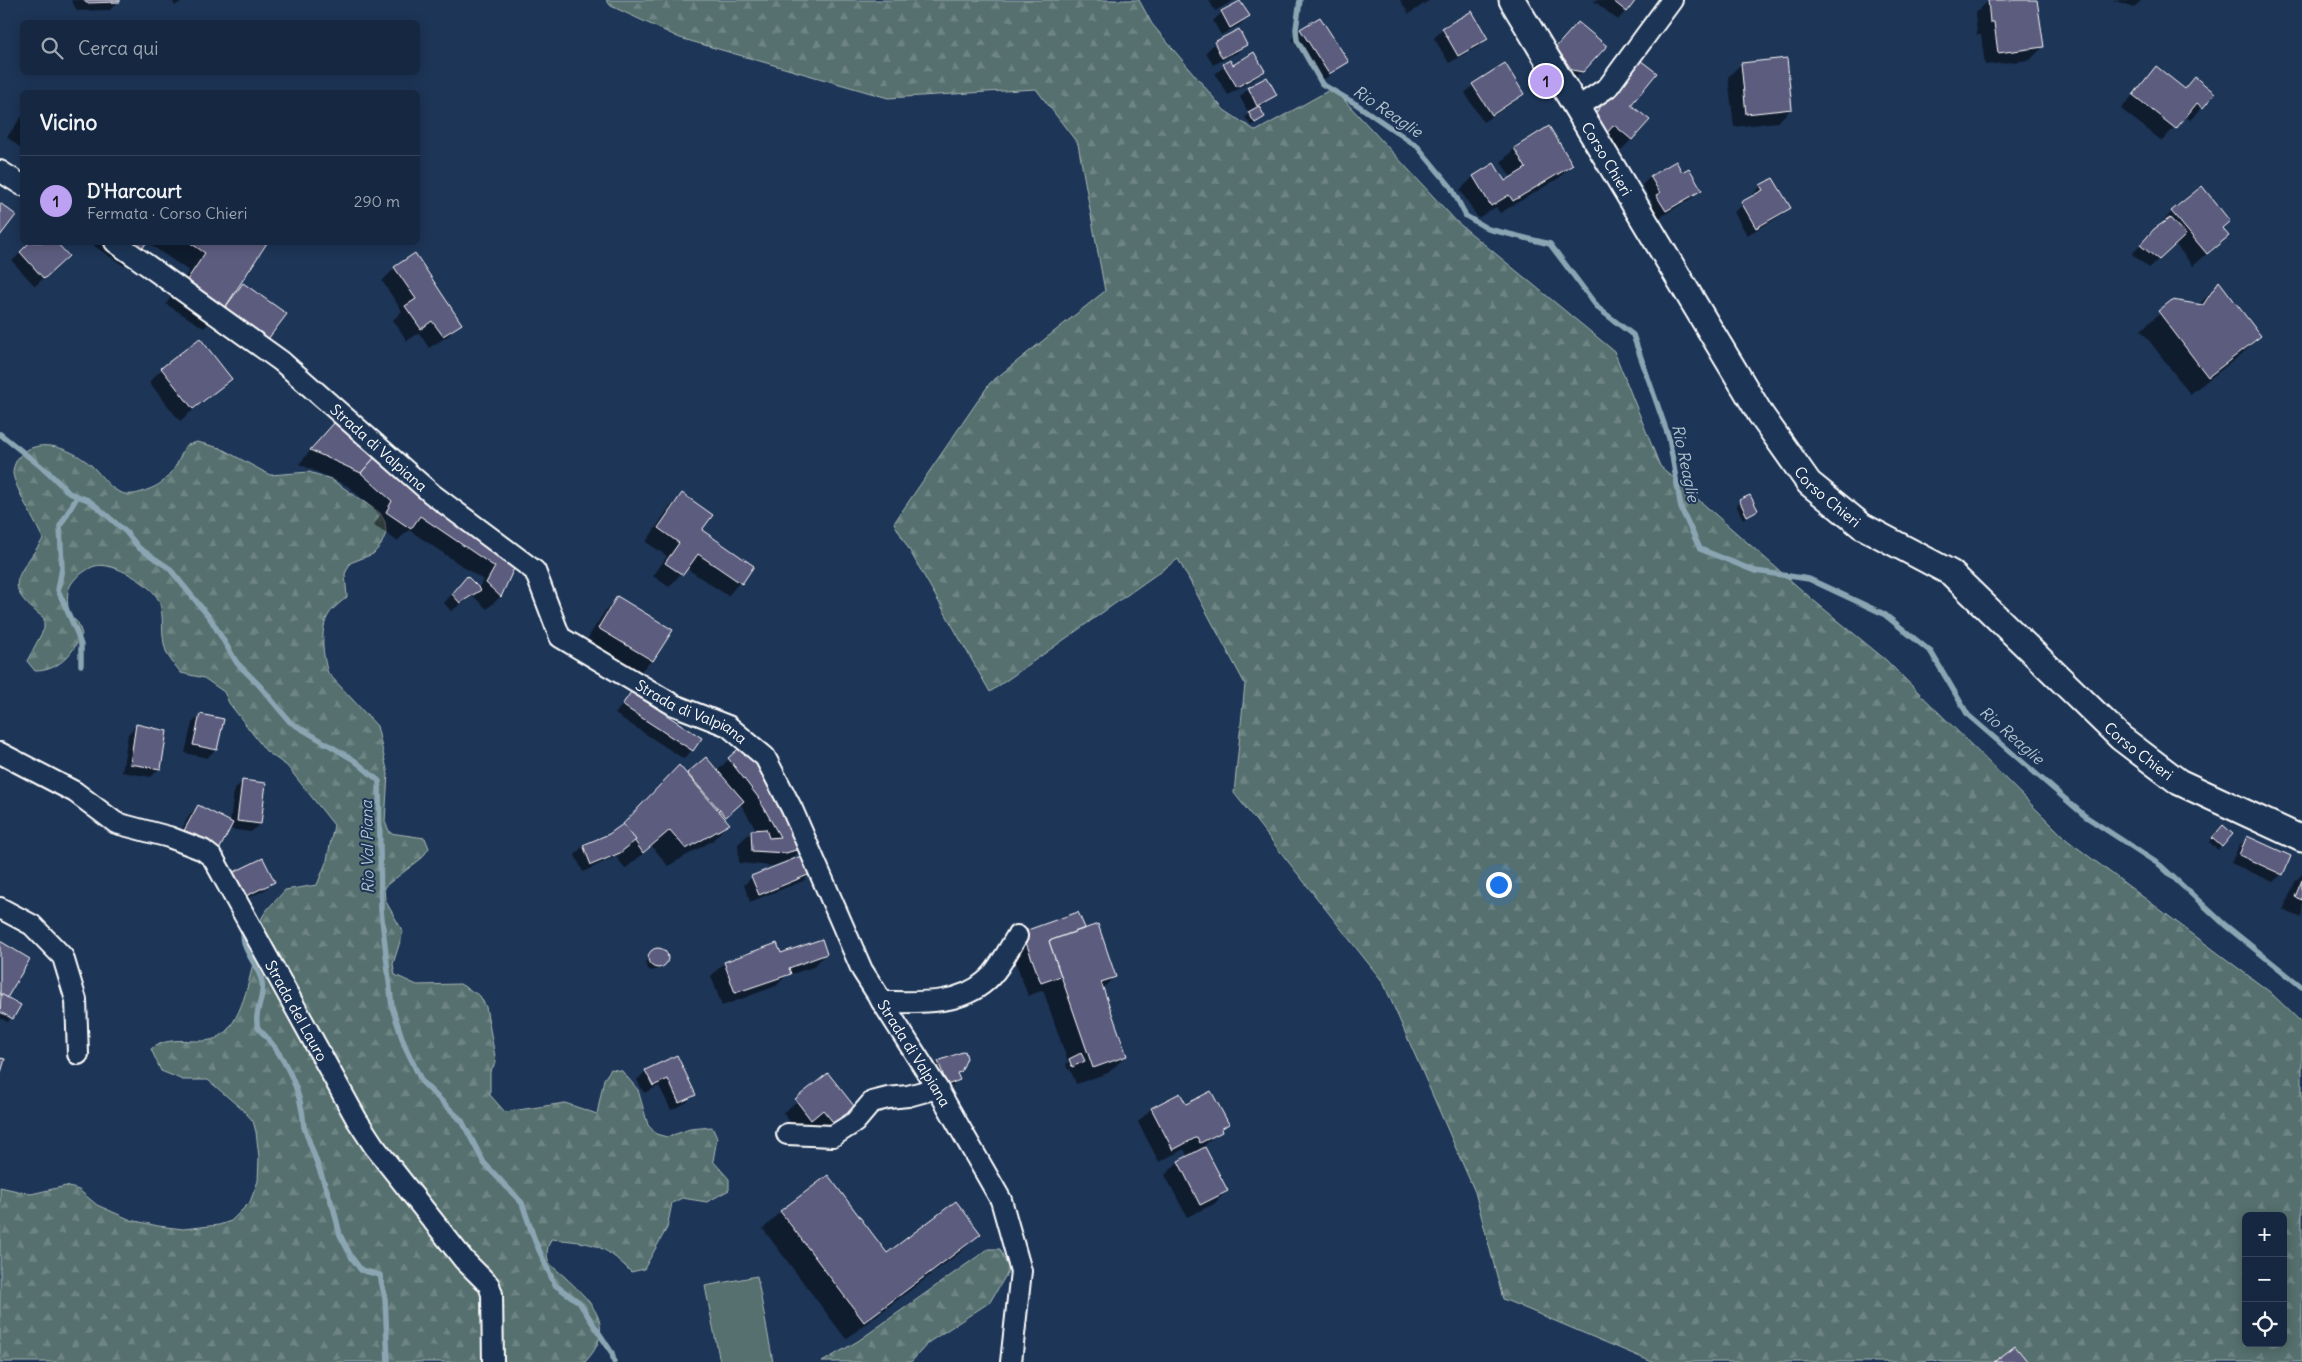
<!DOCTYPE html>
<html lang="it">
<head>
<meta charset="utf-8">
<style>
  :root { --surface:#162841; --page:#23344c; --text:#f1f3f6; --muted:#9ea6b1; --line:#35445a; --accent:#bca0f2 }
  body { margin:0; font-family:Delius,sans-serif; background:var(--page); color:var(--text) }
  .controls { position:absolute; right:15px; bottom:15px; display:grid; overflow:hidden; border-radius:8px; box-shadow:0 2px 12px #0003 }
  .controls button { width:45px; height:45px; display:grid; place-items:center; padding:0; border:0; border-bottom:1px solid var(--line); background:var(--surface); color:var(--text); font:25px sans-serif }
  .you { position:absolute; left:1498px; top:884px; width:18px; height:18px; margin:-12px; border:4px solid #fff; border-radius:50%; background:#1a73e8; box-shadow:0 0 0 8px #1a73e833 }
  .badge { display:grid; place-items:center; width:32px; height:32px; border-radius:50%; background:var(--accent); color:#111; font-size:16px; font-weight:700 }
  .pin { position:absolute; translate:-50% -50%; border:2px solid #fff; box-shadow:0 1px 5px #0006 }
  .list { margin:0; padding:0; list-style:none }
  h2 { display:flex; justify-content:space-between; align-items:center; height:65px; margin:0; padding:0 20px; font-size:21px }
  h2 small { font-size:16px; font-weight:400; color:var(--muted) }
  .list li { display:grid; grid-template-columns:32px 1fr auto; gap:15px; align-items:center; box-sizing:border-box; height:90px; padding:0 20px; border-top:1px solid var(--line) }
  .list b { display:block; font-size:19px; white-space:nowrap }
  .list p { margin:0; font-size:16px; white-space:nowrap; color:var(--muted) }
  .list em { font-size:16px; font-style:normal; color:var(--muted) }
  .icon { flex:none; width:28px; height:28px; fill:none; stroke:currentColor; stroke-width:2; stroke-linecap:round; stroke-linejoin:round }
  .map { position:relative; flex:none; width:2302px; height:1362px; overflow:hidden }
  .search { position:absolute; background:var(--surface); box-shadow:0 2px 12px #0003; left:20px; top:20px; width:400px; height:55px; display:flex; align-items:center; gap:12px; box-sizing:border-box; padding:0 18px; border-radius:8px; color:var(--muted); font-size:19px }
  .panel { position:absolute; background:var(--surface); box-shadow:0 2px 12px #0003; left:20px; top:90px; width:400px; height:155px; border-radius:8px }
  .map>svg:first-child { display:block }
</style>
</head>
<body>
<div class="map">
<svg width="2302" height="1362" viewBox="0 0 2302 1362">
  <defs>
    <pattern id="forest-firs" width="22" height="20" patternUnits="userSpaceOnUse" patternTransform="scale(1.25)"><rect width="22" height="20" fill="#55706e"/><path d="M5 1l3.5 6h-7zM16 11l3.5 6h-7z" fill="#6e8584"/></pattern>
  </defs>
  <rect width="100%" height="100%" fill="#1d3557"/>
  <filter id="ink" filterUnits="userSpaceOnUse"><feTurbulence type="fractalNoise" baseFrequency=".02" numOctaves="2"/><feDisplacementMap in="SourceGraphic" scale="10" xChannelSelector="R" yChannelSelector="G"/><feConvolveMatrix kernelMatrix="1 2 1 2 8 2 1 2 1" color-interpolation-filters="sRGB"/></filter>
  <g filter="url(#ink)">
    <g fill="url(#forest-firs)" stroke="#aab8b6" fill-rule="evenodd">
      <path d="M606,0h533l13,24 72,86 32,21 77,-43 124,134 157,129 46,115 153,134 73,60 181,180 203,152 32,31v339h-358l-11,-2 -28,2h-253l-149,-63 -28,-107 -92,-210 -149,-189 11,-109 -67,-125 -188,133 -96,-169 96,-140 115,-92 -27,-147 -42,-55 -148,9 -208,-60 -69,-32zM2246,1216h37v127h-37z"/>
      <path d="M197,442l23,6 50,27 39,-3 22,7 49,34 5,9 1,11 -5,12 -8,9 -23,9 -5,11 2,23c-6,5 -14,11 -18,17 -10,15 -6,43 -1,59l49,53 11,48 -3,48 5,11 35,5 4,10 -7,10 -38,29 1,13 18,32 -10,32 2,11 22,10 43,-1 20,12 6,11 10,55 -6,10v23l15,17 60,-9 32,11 7,-35 7,-10 11,2 16,19 10,35 8,9 11,3 23,-8 22,-2 5,11 -4,23 16,18v11l-22,12 -25,-4 -10,5 -5,25 -23,41 -13,3c-29,-30 -40,-29 -80,-33 -3,7 -6,15 -2,23 3,5 12,11 17,16 28,26 51,50 19,84h-585v-175l31,7 35,-8 13,4 18,15 34,15 27,6 25,3 36,-4 12,-4 19,-19 8,-21 1,-24 -3,-25 -3,-11 -9,-10 -36,-31h-25l-22,-9 -10,-22c23,-18 53,1 72,-15 20,-16 29,-63 33,-88 2,-8 2,-19 5,-26 4,-11 17,-21 24,-30l32,-5 10,-25 7,-35 -47,-59 -21,-15 -37,-48 -5,-11 -20,-14 -23,-5c-5,-7 -13,-15 -15,-22 -6,-16 -1,-35 -7,-50 -6,-16 -46,-40 -64,-35 -7,2 -14,8 -19,12 -11,11 -9,22 -7,36l9,9 4,11c-10,21 -24,37 -47,37l-8,-10 17,-32v-11c-44,-33 -26,-40 -1,-79 -6,-14 -29,-53 -30,-66 0,-8 5,-17 12,-22 21,-13 49,0 66,14 11,10 19,26 34,29 8,1 15,-1 22,-4 23,-8 29,-23 38,-44z"/>
      <path d="M988,1249h12l9,21 -19,32 -61,40 -18,20h-89l36,-21z"/>
    </g>
    <path fill="#55706e" stroke="#aab8b6" d="M757,1276l16,86h-53l-15,-76z"/>
    <g fill="#0007">
      <path d="M71,0h48v1l-9,9 -33,1z"/>
      <path d="M172,0h12l-9,6z"/>
      <path d="M1209,0h26l-20,11z"/>
      <path d="M1400,0h30l-21,14z"/>
      <path d="M1596,0h39l-17,20 -24,-19z"/>
      <path d="M2004,0h32l7,47 -13,13 -45,5 -4,-30h-4l-2,-21 13,-13z"/>
      <path d="M2113,0h29l-8,7z"/>
      <path d="M1240,2l8,14 -8,9 -19,10 -8,-14 9,-9z"/>
      <path d="M1578,23l4,48 -9,9 -24,-24z"/>
      <path d="M1443,29l43,9 -8,9 -29,16 -15,-25z"/>
      <path d="M1301,30l46,32 -27,20 -28,-43z"/>
      <path d="M1238,31l8,13 -9,9 -24,12 -7,-13 9,-9z"/>
      <path d="M1230,62l3,5 31,4 -9,8 -27,16 -13,-21z"/>
      <path d="M1741,64l50,45 -13,13 -44,5 -6,-50z"/>
      <path d="M2156,68l28,22 11,-12 8,29 -13,13 -5,-4 -23,25 -41,-32z"/>
      <path d="M1628,75l4,64 -13,13 -18,-15 -20,-7z"/>
      <path d="M1267,79l8,16 -17,13 6,9 -13,9 -6,-9 4,-3 -9,-17 9,-9z"/>
      <path d="M1473,85l50,9 -9,8 -31,20 -18,-29z"/>
      <path d="M22,116v33l-15,-12z"/>
      <path d="M1549,127l23,38 -13,13 -59,35 -4,-6 -18,11 -18,-28 13,-13 32,6 7,-4 -11,-17 13,-13z"/>
      <path d="M1675,162l7,11 18,16 -8,9 -35,21 -8,-14 3,-3 -10,-17 8,-8z"/>
      <path d="M1773,179l16,29 -8,8 -34,19 -13,-23 19,-15 -1,-2 9,-9z"/>
      <path d="M2172,212l49,16 6,8 -34,30 -18,-22 -26,24 -17,-14z"/>
      <path d="M32,242l27,22 -24,22 -23,-25z"/>
      <path d="M96,242h49l-21,24 -30,-20z"/>
      <path d="M146,242h118l-31,51 10,-9 21,59 -13,12 -43,-31 -4,4 -38,-24 23,-33z"/>
      <path d="M395,268l65,55 -12,13 -19,12 -10,-15 -12,8 -14,-21 9,-9 -20,-30z"/>
      <path d="M2219,283l41,53 -18,18 -52,40 -49,-64 32,-29 25,5z"/>
      <path d="M162,369l68,10 -50,42 -31,-39z"/>
      <path d="M323,436l191,129 -14,32 -13,12 -14,-13 -22,15 -7,-8 15,-17 19,3 5,-9 -74,-50 -12,11 -23,-16 6,-10 -32,-29 -49,-22z"/>
      <path d="M682,495l19,36 51,36 -24,29 -42,-28 -17,19 -16,-11 14,-20 -21,-14 23,-34z"/>
      <path d="M1750,496l7,14 -14,9 -7,-14z"/>
      <path d="M618,598l34,62 -13,13 -53,-32 19,-30z"/>
      <path d="M631,694l61,56 -8,9 -69,-45z"/>
      <path d="M201,715l15,34 -9,9 -22,-5 7,-30z"/>
      <path d="M136,726l24,42 -9,9 -29,-5 6,-38z"/>
      <path d="M706,758l11,13 12,-12 75,87 -16,17 24,10 -9,8 -53,21 -6,-17 8,-8 36,-14 -1,-2 -15,5 -33,-3 -1,-19 14,-13h5l-17,-28 -16,15 5,5 -17,18 -44,25 -16,-20 -27,23 -9,-13 -33,16 -8,-17 8,-9 27,-11z"/>
      <path d="M243,781l22,3 -5,40 -9,8 -23,-3 -54,16 15,-30 9,-8 32,16 4,-33z"/>
      <path d="M2219,830l2,16 -3,4 -9,-8z"/>
      <path d="M2247,838l35,36 -9,8 -42,-19 8,-17z"/>
      <path d="M262,859l11,22 -8,9 -30,14z"/>
      <path d="M2302,874v44l-19,-8 12,-28z"/>
      <path d="M1083,928l-3,3 35,45 -13,13 24,67 -18,17 -32,11 -6,-15 -2,1 -2,-6 2,-2 -25,-72 -15,6 -18,-50 13,-13z"/>
      <path d="M0,943l6,55 13,7 -11,17 -8,-4z"/>
      <path d="M659,950l7,5v5l-7,9 -8,2 -4,-3 -2,-5 9,-12z"/>
      <path d="M826,954l-13,13 -27,9 -10,10 -54,20 -11,-30 13,-13 56,-8z"/>
      <path d="M676,1057l18,37 -8,9 -15,7 -12,-24 -15,7 -7,-13 9,-9z"/>
      <path d="M938,1062l22,9 -4,4 2,5 -8,8 -12,4 -8,-22z"/>
      <path d="M828,1075l28,36 -32,28 -14,-17 -12,10 -15,-19z"/>
      <path d="M1179,1094l6,12 42,18 -23,22 23,45 -13,13 -27,13 -22,-42 13,-13 10,-5 -4,-8 -25,13 -21,-40 13,-13z"/>
      <path d="M828,1177l59,78 92,-21 -17,17 -116,88 -83,-110 17,-17z"/>
    </g>
    <g fill="none" stroke-linecap="round" stroke-linejoin="round">
      <g stroke="#8ba5b3" stroke-width="5.5">
        <path d="M1300,0l-4,29 1,11 25,44 34,20 61,42 34,41 15,29 22,13 62,15 48,64 35,27 36,103 12,70 19,41 55,22 54,8 75,35 47,38 37,63 117,101 75,49 65,60 77,62"/>
        <path d="M0,434l48,38 21,21 19,7 8,6 30,26 13,16 30,20 41,50 27,45 22,22 31,37 64,38 25,21 2,129 11,97 12,37 18,38 40,39 22,42 38,40 13,38 20,44 24,17 33,51 2,9"/>
        <path d="M77,497l-17,29 2,42 -4,22 19,43 4,12v20"/>
        <path d="M244,927c-5,23 13,34 18,55 3,17 -9,30 -4,46 26,25 44,63 46,99l30,83 6,25 12,23 9,12 19,5 5,24 3,63"/>
      </g>
    </g>
    <g fill="#5b5c7e" stroke="#fff">
      <path d="M84,0h36v2l-34,1z"/>
      <path d="M1612,0h24l-9,12z"/>
      <path d="M1988,0h49l7,47 -46,6 -4,-31h-4z"/>
      <path d="M1240,1l10,15 -20,12 -9,-17z"/>
      <path d="M1472,11l16,28 -30,17 -16,-28z"/>
      <path d="M1320,17l29,45 -20,12 -29,-45z"/>
      <path d="M1578,22l29,24 -24,26 -11,-2 -16,-23z"/>
      <path d="M1239,29l8,16 -25,13 -8,-16z"/>
      <path d="M1254,52l11,19 -28,16 -14,-23 7,-4 3,5z"/>
      <path d="M1787,58l5,51 -46,5 -5,-51z"/>
      <path d="M1640,60l17,13 -26,32 19,15 -18,20 -18,-15 -8,9 -13,-18z"/>
      <path d="M1505,63l19,31 -32,21 -20,-31z"/>
      <path d="M2156,66l29,23 10,-12 20,16 -12,15 -6,-5 -21,26 -43,-34z"/>
      <path d="M1267,77l10,18 -20,11 -9,-19z"/>
      <path d="M1259,106l6,11 -10,6 -7,-11z"/>
      <path d="M1549,126l24,39 -60,36 -4,-6 -18,11 -18,-30 21,-13 11,18 21,-13 -12,-20z"/>
      <path d="M1676,161l6,11 7,-4 13,22 -36,21 -10,-16 4,-2 -10,-17z"/>
      <path d="M1773,178l18,30 -35,20 -15,-26 22,-12 -3,-5z"/>
      <path d="M2202,186l28,35 -8,7 7,8 -22,18 -36,-43z"/>
      <path d="M0,203l16,12 -16,21z"/>
      <path d="M2170,218l16,17 -27,25 -19,-15 14,-16z"/>
      <path d="M30,242h26l13,14 -25,23 -24,-27z"/>
      <path d="M132,242h15l-5,7z"/>
      <path d="M189,242h77l1,1 -45,69 -39,-26 22,-33z"/>
      <path d="M415,253l47,71 -19,12 -11,-15 -11,8 -16,-23 11,-7 -22,-32z"/>
      <path d="M2219,281l42,55 -53,41 -50,-66 14,-11 31,5z"/>
      <path d="M243,283l44,31 -22,29 -43,-31z"/>
      <path d="M200,338l32,41 -39,30 -32,-41z"/>
      <path d="M335,422l41,34 -15,17 -51,-23z"/>
      <path d="M376,456l49,45 91,63 -15,33 -15,-14 9,-16 -75,-51 -9,13 -25,-17 6,-11 -31,-28z"/>
      <path d="M682,493l31,22 -11,15 52,36 -12,18 -44,-30 -15,21 -18,-12 14,-20 -21,-15z"/>
      <path d="M1750,495l8,15 -11,6 -8,-16z"/>
      <path d="M467,576l14,14 -21,13 -8,-9z"/>
      <path d="M617,596l56,34 -20,31 -55,-33z"/>
      <path d="M631,692l71,46 -9,13 -71,-46z"/>
      <path d="M200,714l24,5 -7,31 -24,-5z"/>
      <path d="M136,724l31,7 -6,38 -31,-5z"/>
      <path d="M745,743l32,42 29,62 -20,6 -34,-2 -1,-21 15,-1 3,9 11,-1 -22,-40 -30,-39z"/>
      <path d="M706,757l38,44 -18,16 -39,-44z"/>
      <path d="M679,765l51,59 -44,25 -16,-19 -27,23 -20,-29z"/>
      <path d="M242,780l24,3 -5,41 -24,-3z"/>
      <path d="M198,805l35,18 -16,31 -36,-18z"/>
      <path d="M623,824l13,16 -16,13 -29,12 -8,-20 26,-11z"/>
      <path d="M2223,825l10,9 -11,13 -10,-9z"/>
      <path d="M2247,836l44,20 -8,19 -44,-20z"/>
      <path d="M806,854l7,19 -54,22 -8,-19z"/>
      <path d="M263,858l12,24 -31,15 -12,-24z"/>
      <path d="M2302,880v20l-7,-3z"/>
      <path d="M1078,912l7,16 -36,13 12,35 -20,7 -19,-51z"/>
      <path d="M1098,924l18,53 -15,5 26,74 -34,12 -44,-127z"/>
      <path d="M822,939l5,15 -38,14 2,6 -56,19 -11,-31 53,-19 4,10z"/>
      <path d="M0,941l30,18 -23,39 -7,-4z"/>
      <circle cx="658" cy="958" r="10"/>
      <path d="M1,994l20,11 -8,14 -13,-7z"/>
      <path d="M965,1051l2,7 -6,14 -4,1 3,7 -13,5 -9,-24z"/>
      <path d="M1081,1053l4,8 -13,6 -3,-8z"/>
      <path d="M677,1055l19,40 -17,8 -11,-24 -15,7 -8,-16z"/>
      <path d="M0,1058l5,1 -5,17z"/>
      <path d="M828,1073l30,38 -21,16 -14,-17 -12,10 -16,-21z"/>
      <path d="M1211,1091l18,33 -8,5 1,3 -22,11 -3,-6 -24,13 -22,-42 29,-15 6,11z"/>
      <path d="M1205,1147l23,44 -28,14 -22,-44z"/>
      <path d="M828,1175l59,78 69,-52 25,33 -117,88 -84,-111z"/>
      <path d="M2015,1346l13,16h-34z"/>
    </g>
    <g fill="none" stroke-linecap="round" stroke-linejoin="round">
      <g stroke="#fff" stroke-width="24">
        <g id="minor">
          <path d="M1577,108l31,-21 64,-87"/>
          <path d="M0,171l22,14"/>
          <path id="s1" d="M115,242l166,119 151,133 103,77 25,66 114,68 54,21 37,31 27,52 70,161 75,118 64,112 20,71 -10,91"/>
          <path id="s2" d="M0,753l75,39 41,31 53,14 34,13 10,8 144,262 17,26 90,114 25,25 3,9 1,68"/>
          <path d="M0,908l32,17 31,32 13,43 2,54"/>
          <path d="M882,1002c35,0 76,4 104,-21 13,-11 22,-31 31,-45"/>
          <path d="M787,1134l46,2 22,-14 17,-20 16,-4 20,-2 29,-8"/>
        </g>
      </g>
      <g stroke="#fff" stroke-width="29">
        <g id="major">
          <path id="s3" d="M1512,0l249,415 48,68 53,43 89,47 170,165 58,44 123,57"/>
        </g>
      </g>
      <use href="#minor" stroke="#1d3557" stroke-width="20"/>
      <use href="#major" stroke="#1d3557" stroke-width="25"/>
    </g>
  </g>
  <g text-anchor="middle" dominant-baseline="central" stroke-width="4" stroke-linejoin="round" paint-order="stroke">
    <g font-size="15" fill="#fff" stroke="#1d3557">
      <text stroke="none"><textPath href="#s3" startOffset="185">Corso Chieri</textPath></text>
      <text stroke="none"><textPath href="#s1" startOffset="335">Strada di Valpiana</textPath></text>
      <text stroke="none"><textPath href="#s3" startOffset="590">Corso Chieri</textPath></text>
      <text stroke="none"><textPath href="#s1" startOffset="756">Strada di Valpiana</textPath></text>
      <text stroke="none"><textPath href="#s3" startOffset="995">Corso Chieri</textPath></text>
      <text stroke="none"><textPath href="#s2" startOffset="414">Strada del Lauro</textPath></text>
      <text stroke="none"><textPath href="#s1" startOffset="1176">Strada di Valpiana</textPath></text>
    </g>
    <g font-size="16" font-style="italic" fill="#b1c3cd" stroke="#1d3557">
      <text transform="translate(1388 111) rotate(34)">Rio Reaglie</text>
      <text transform="translate(1686 463) rotate(78)">Rio Reaglie</text>
      <text transform="translate(2012 735) rotate(41)">Rio Reaglie</text>
      <text transform="translate(367 847) rotate(-91)">Rio Val Piana</text>
    </g>
  </g>
</svg>
<div class="controls">
<button>+</button>
<button>−</button>
<button><svg class="icon" aria-label="locate" viewBox="0 0 24 24"><circle cx="12" cy="12" r="6"/><path d="M12 2v4M12 18v4M2 12h4M18 12h4"/></svg></button>
</div>
<div class="you"></div>
<div class="pin badge" style="left:1546px;top:81px">1</div>
<div class="search"><svg class="icon" aria-label="search" viewBox="0 0 24 24"><circle cx="10" cy="10" r="6"/><path d="M15 15l6 6"/></svg>Cerca qui</div>
<section class="panel">
<h2>Vicino<small></small></h2>
<ul class="list">
<li><span class="badge">1</span><div><b>D'Harcourt</b><p>Fermata · Corso Chieri</p></div><em>290 m</em></li>
</ul>
</section>
</div>
</body>
</html>
